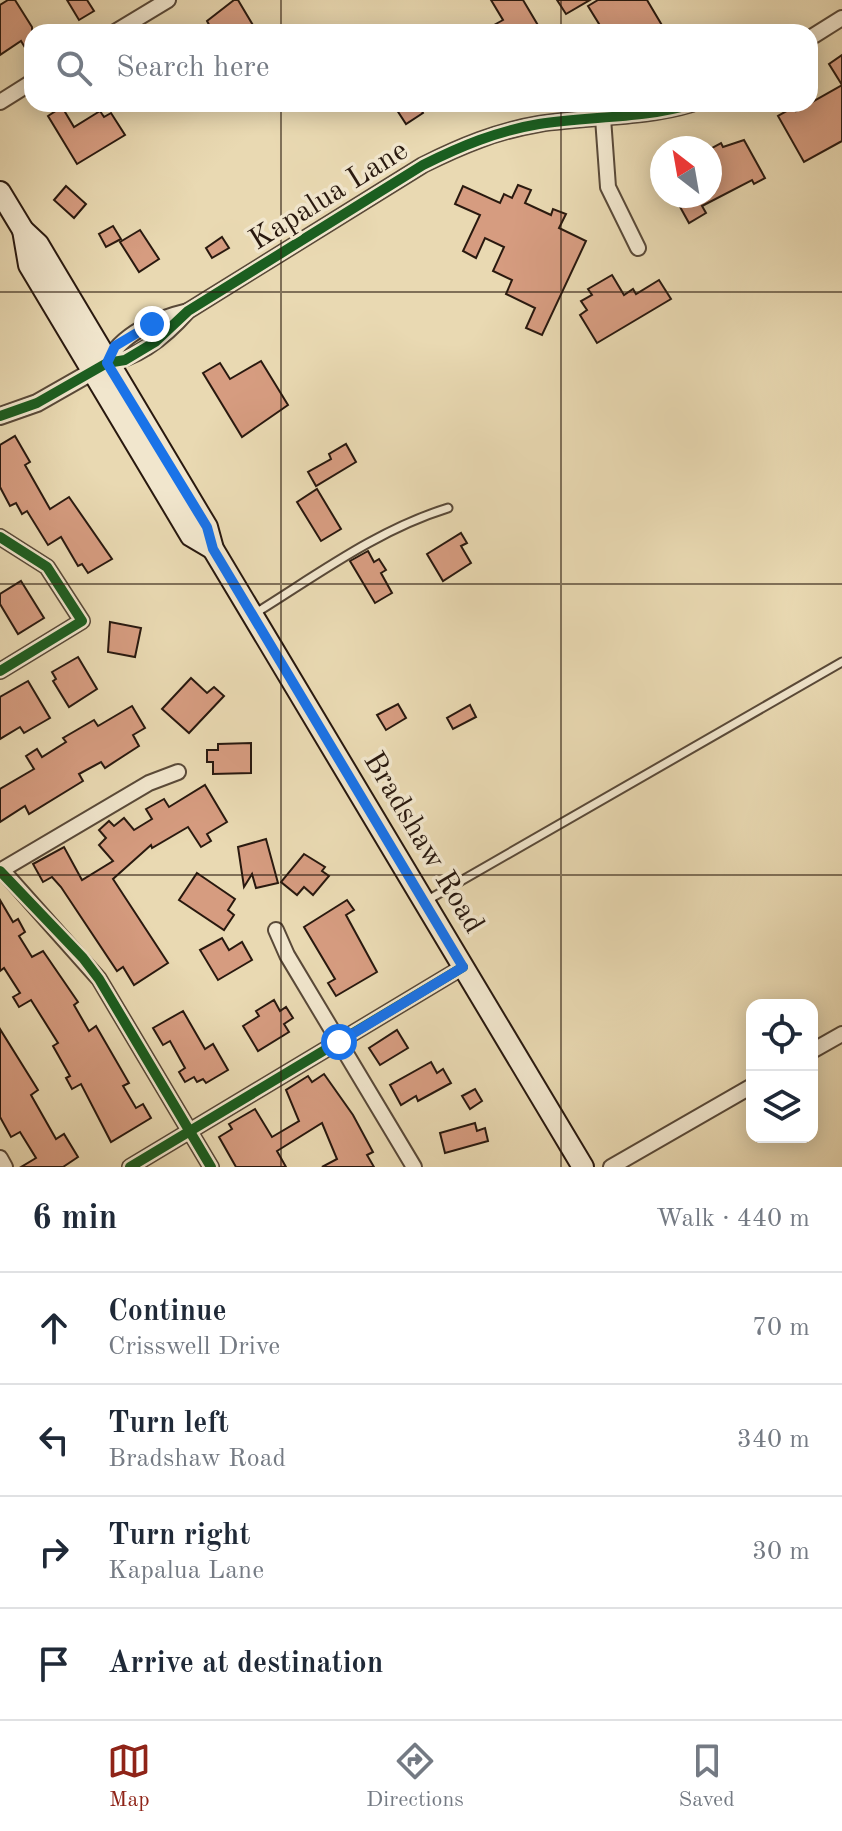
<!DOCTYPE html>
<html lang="en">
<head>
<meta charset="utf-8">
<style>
  :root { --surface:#fff; --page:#f6f6f7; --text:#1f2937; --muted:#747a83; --line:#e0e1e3; --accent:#8f2418 }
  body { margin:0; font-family:"Old Standard TT",serif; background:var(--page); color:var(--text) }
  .controls { position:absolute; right:24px; bottom:24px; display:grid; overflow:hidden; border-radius:16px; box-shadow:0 4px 20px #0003 }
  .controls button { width:72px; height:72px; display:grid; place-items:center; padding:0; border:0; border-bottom:2px solid var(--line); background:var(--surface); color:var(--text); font:40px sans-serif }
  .compass { position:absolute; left:650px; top:136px; width:72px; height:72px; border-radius:50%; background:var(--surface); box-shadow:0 4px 20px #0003; rotate:329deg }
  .stop { position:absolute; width:24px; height:24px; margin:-18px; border:6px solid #1a73e8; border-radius:50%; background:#fff }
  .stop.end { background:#1a73e8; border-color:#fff; box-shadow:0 2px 8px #0008 }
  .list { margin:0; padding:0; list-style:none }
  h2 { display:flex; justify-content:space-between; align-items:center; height:104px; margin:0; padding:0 32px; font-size:34px }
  h2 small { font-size:26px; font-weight:400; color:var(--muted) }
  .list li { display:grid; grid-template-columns:52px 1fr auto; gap:24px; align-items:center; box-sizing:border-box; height:112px; padding:0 32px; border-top:2px solid var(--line) }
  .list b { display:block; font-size:30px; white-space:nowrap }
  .list p { margin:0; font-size:26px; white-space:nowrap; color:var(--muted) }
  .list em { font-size:26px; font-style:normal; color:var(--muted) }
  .icon { flex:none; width:44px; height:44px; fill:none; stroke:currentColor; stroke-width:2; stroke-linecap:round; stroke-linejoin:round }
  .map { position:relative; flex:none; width:842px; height:1167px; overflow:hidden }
  .search { position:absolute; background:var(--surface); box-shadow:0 4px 20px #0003; left:24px; right:24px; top:24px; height:88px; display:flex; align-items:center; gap:20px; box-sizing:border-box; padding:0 28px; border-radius:24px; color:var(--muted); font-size:30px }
  .sheet { height:552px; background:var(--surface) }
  nav { display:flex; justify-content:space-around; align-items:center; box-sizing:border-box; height:112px; border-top:2px solid var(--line); background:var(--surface); font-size:22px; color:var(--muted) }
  nav a { display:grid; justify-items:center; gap:4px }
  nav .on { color:var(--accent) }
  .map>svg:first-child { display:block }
</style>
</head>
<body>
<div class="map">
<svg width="842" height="1167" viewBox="0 0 842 1167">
  <rect width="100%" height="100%" fill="#e9d9b2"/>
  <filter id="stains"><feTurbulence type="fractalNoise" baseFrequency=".0025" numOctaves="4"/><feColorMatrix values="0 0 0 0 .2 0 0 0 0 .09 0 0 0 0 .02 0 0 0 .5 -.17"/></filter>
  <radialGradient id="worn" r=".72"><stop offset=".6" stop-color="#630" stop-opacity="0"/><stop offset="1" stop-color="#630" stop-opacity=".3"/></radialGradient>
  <g fill="#d69c80" stroke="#29190f" stroke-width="2">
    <path d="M8,0h7l17,27v32l-11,-18 -21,14v-50z"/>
    <path d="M67,0h20l7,11 -15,9z"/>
    <path d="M234,0h4l19,32h-44l-6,-11z"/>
    <path d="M491,0h32l19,32h-43l-5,-7 9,-5z"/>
    <path d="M557,0h33l-24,14z"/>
    <path d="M598,0h49l19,32h-62l-16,-26z"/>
    <path d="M842,55v86l-38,21 -26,-46 16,-9 2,4 46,-26 -13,-21z"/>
    <path d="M393,104h25l5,9 -17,11z"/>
    <path d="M62,107l12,20 26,-16 4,6 7,-4 14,22 -48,29 -29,-48z"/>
    <path d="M744,140l21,38 -11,6 -2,-4 -50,26 4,7 -17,10 -15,-27h36v-47l11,-6 2,4z"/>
    <path d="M518,185l13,5 -6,13 26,12 2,-6 13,5 -7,14 27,13 -44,94 -16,-7 9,-20 -29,-14 6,-14 -19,-9 11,-24 -19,-9 -9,20 -13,-7 17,-36 -25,-11 8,-18 37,17 4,-9 8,4z"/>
    <path d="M66,186l20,18 -12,14 -20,-18z"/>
    <path d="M113,226l8,13 -15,8 -7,-13z"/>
    <path d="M140,230l19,29 -20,13 -19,-30z"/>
    <path d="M222,237l7,11 -17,10 -6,-10z"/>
    <path d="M612,275l12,20 9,-6 3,5 23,-14 12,19 -74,44 -17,-28 7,-5 -6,-9 11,-6 -4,-6z"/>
    <path d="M261,361l27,44 -46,32 -39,-64 17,-10 10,16z"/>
    <path d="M15,436l15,26 -5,3 25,44 19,-12 43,62 -24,14 -6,-9 -4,2 -17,-29 -13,8 -21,-34 -5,3 -6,-11 -6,3 -10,-19v-42z"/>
    <path d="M346,444l10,18 -40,24 -8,-14 23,-13 -2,-5z"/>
    <path d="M317,489l24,40 -20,12 -24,-39z"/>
    <path d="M461,533l6,10 -6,3 10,17 -28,18 -16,-27z"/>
    <path d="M368,551l6,11 5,-3 7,11 -5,3 11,20 -17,10 -25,-42z"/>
    <path d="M21,581l23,37 -26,16 -18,-30v-10z"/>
    <path d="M110,622l31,6 -6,29 -27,-5z"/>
    <path d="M78,657l19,32 -28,18 -16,-26 3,-2 -4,-7z"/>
    <path d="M191,678l16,15 7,-6 10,9 -35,37 -27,-24z"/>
    <path d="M28,681l22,37 -26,15 -4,-6 -20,12v-42z"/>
    <path d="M398,704l8,14 -20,12 -9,-15z"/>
    <path d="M470,705l6,12 -23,12 -6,-11z"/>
    <path d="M132,706l13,22 -12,7 6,11 -34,22 -4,-6 -22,12 4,7 -54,33 -4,-8 -25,16v-33l34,-20 -8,-13 11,-7 5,8 24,-15 -3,-4 31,-18 4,6z"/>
    <path d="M251,743v30l-38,1v-12h-6v-12h11v-6z"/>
    <path d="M205,785l22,37 -20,12 4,7 -10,6 -13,-20 -36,21 -1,-3 -38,34 55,84 -34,22 -11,-18 -6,4 -56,-84 -9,-10 -9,5 -10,-18 31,-17 18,33 31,-19 -14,-16 7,-7 -7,-8 10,-9 5,5 10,-8 10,12 18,-11 -6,-10 18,-10 5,8z"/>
    <path d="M266,839l12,44 -22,5 -4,-14 -8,13 -6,-40z"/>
    <path d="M304,854l21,13 -3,4 7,5 -16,19 -9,-8 -7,8 -16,-13z"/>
    <path d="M197,873l38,26 -7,11 6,5 -10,15 -45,-30z"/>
    <path d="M0,900l13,22 5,-3 7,13 -6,4 13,21 11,-6 35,51 -4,3 15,26 7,-5 33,57 -6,3 13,22 7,-4 8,14 -40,24 -30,-58 -9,5 -6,-11 4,-2 -17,-30 5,-3 -27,-43 -12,7 -6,-10 7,-4 -16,-25 -4,3z"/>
    <path d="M347,900l7,10 -8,5 31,57 -41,24 -8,-13 7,-4 -31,-52z"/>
    <path d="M222,938l7,12 13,-8 10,18 -34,20 -18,-30z"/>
    <path d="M274,1000l6,11 6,-4 7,11 -9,6 5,8 -31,19 -15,-25 16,-10 -3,-5z"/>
    <path d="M183,1011l22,38 8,-5 15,26 -22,13 -3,-4 -6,3 -3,-5 -9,5 -6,-10 6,-4 -15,-27 -7,4 -10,-17z"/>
    <path d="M0,1029l38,61 -7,5 25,44 8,-5 14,23 -15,10h-42l15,-9 -16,-26 -9,5 -11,-20z"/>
    <path d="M397,1030l11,18 -28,17 -11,-17z"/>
    <path d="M431,1062l6,11 6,-4 8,14 -33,18 -2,-5 -15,9 -11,-20z"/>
    <path d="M324,1074l29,41 20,37 -6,3 7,12h-52l15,-8 -15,-36 -45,28 9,16h-50l-17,-30 13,-8 -3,-5 26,-15 17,28 27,-16 -13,-31 22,-14 4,6z"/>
    <path d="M475,1089l7,12 -12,8 -8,-13z"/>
    <path d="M475,1123l2,8 8,-3 3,13 -43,12 -5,-20z"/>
  </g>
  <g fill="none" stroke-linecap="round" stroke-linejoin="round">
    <g stroke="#594938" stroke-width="11">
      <g id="service">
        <path d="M254,614c63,-39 123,-84 194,-106"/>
        <path d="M426,901l416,-239"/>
      </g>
    </g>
    <g stroke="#594938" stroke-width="18">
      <g id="minor">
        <path d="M115,32l53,-32"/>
        <path d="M810,38l32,-20"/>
        <path d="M0,102l32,-20"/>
        <path d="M603,118l5,69 30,61"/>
        <path d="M107,363c32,-5 60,-28 81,-52l235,-146c38,-19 74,-34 116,-41 51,-8 104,-5 153,-20"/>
        <path d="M107,363c13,-29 51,-45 81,-52"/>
        <path d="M0,537l47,30 35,54 -82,50"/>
        <path d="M2,870l97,109 112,188"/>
        <path d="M0,871l149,-88 29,-11"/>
        <path d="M276,930l11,25 127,212"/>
        <path d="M812,1051l30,-17"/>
        <path d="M0,1158l5,9"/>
        <path d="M130,1167l333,-200"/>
        <path d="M611,1167l141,-81"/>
      </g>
    </g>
    <g stroke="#594938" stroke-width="20">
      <path id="tertiary" d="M0,416l37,-13 65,-37"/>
    </g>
    <g stroke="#29190f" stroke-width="24">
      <g id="secondary">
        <path d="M0,192l23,38 15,14 169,283 6,22 370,618"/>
        <path d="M23,230l6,35 162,271 22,13"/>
      </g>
    </g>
    <use href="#service" stroke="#f1e6cd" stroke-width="7"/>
    <use href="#minor" stroke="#f1e6cd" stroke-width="14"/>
    <use href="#tertiary" stroke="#f1e6cd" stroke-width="16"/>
    <use href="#secondary" stroke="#f1e6cd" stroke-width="20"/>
    <g stroke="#f1e6cd" stroke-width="15">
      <g id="cycleway">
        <path d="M0,416l37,-13 70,-40 18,-3 30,-18 33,-31 235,-146c38,-19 74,-34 116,-41 51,-8 104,-5 153,-20"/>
        <path d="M0,537l47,30 35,54 -82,50"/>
        <path d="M0,871l83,87 16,21 112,188"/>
        <path d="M130,1167l333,-200"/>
      </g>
    </g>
    <use href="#cycleway" stroke="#1b5e20" stroke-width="10"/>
  </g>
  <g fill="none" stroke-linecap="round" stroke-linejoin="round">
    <path stroke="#1a73e8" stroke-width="10" d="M152,324l-37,22 -8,17 100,164 6,22 250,418 -124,75"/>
  </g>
  <path fill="none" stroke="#29190f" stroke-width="2" stroke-opacity="0.55" d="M281,0v32M561,0v32M281,104v1063M561,104v1063M0,292h842M0,584h842M0,875h842"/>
  <g text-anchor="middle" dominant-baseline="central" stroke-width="7" stroke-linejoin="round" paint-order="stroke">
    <g font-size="30" fill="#29190f" stroke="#f1e6cd">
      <text transform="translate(329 196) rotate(-32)">Kapalua Lane</text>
      <text transform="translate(423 843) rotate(59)">Bradshaw Road</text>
    </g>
  </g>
  <rect width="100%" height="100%" filter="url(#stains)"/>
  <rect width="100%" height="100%" fill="url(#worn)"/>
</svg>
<div class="controls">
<button><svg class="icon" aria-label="locate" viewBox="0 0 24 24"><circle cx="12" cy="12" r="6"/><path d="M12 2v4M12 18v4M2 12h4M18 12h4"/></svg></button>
<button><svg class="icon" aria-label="layers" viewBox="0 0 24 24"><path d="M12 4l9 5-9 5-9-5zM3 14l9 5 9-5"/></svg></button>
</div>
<svg class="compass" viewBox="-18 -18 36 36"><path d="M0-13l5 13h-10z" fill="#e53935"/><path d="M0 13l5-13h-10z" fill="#747a83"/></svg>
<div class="stop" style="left:339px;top:1042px"></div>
<div class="stop end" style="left:152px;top:324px"></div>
<div class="search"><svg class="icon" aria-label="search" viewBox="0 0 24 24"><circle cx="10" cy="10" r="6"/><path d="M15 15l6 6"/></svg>Search here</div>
</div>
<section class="sheet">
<h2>6 min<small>Walk · 440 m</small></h2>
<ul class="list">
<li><svg class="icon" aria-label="ahead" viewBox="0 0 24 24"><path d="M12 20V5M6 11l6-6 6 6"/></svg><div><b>Continue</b><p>Crisswell Drive</p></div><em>70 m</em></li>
<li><svg class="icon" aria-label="left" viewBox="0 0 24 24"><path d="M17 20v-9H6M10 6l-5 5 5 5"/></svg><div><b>Turn left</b><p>Bradshaw Road</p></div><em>340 m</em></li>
<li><svg class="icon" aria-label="right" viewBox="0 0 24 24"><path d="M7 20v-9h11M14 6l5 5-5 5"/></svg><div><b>Turn right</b><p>Kapalua Lane</p></div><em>30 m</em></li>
<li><svg class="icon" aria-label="arrive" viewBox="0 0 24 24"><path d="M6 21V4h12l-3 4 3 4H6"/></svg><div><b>Arrive at destination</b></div></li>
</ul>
</section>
<nav>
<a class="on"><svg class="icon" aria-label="map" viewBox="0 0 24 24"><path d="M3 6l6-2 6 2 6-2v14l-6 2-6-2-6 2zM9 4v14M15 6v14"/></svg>Map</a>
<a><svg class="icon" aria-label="directions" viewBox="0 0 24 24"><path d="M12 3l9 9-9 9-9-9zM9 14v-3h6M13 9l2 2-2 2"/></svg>Directions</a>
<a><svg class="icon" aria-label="saved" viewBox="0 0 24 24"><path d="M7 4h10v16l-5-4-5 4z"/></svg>Saved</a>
</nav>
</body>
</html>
